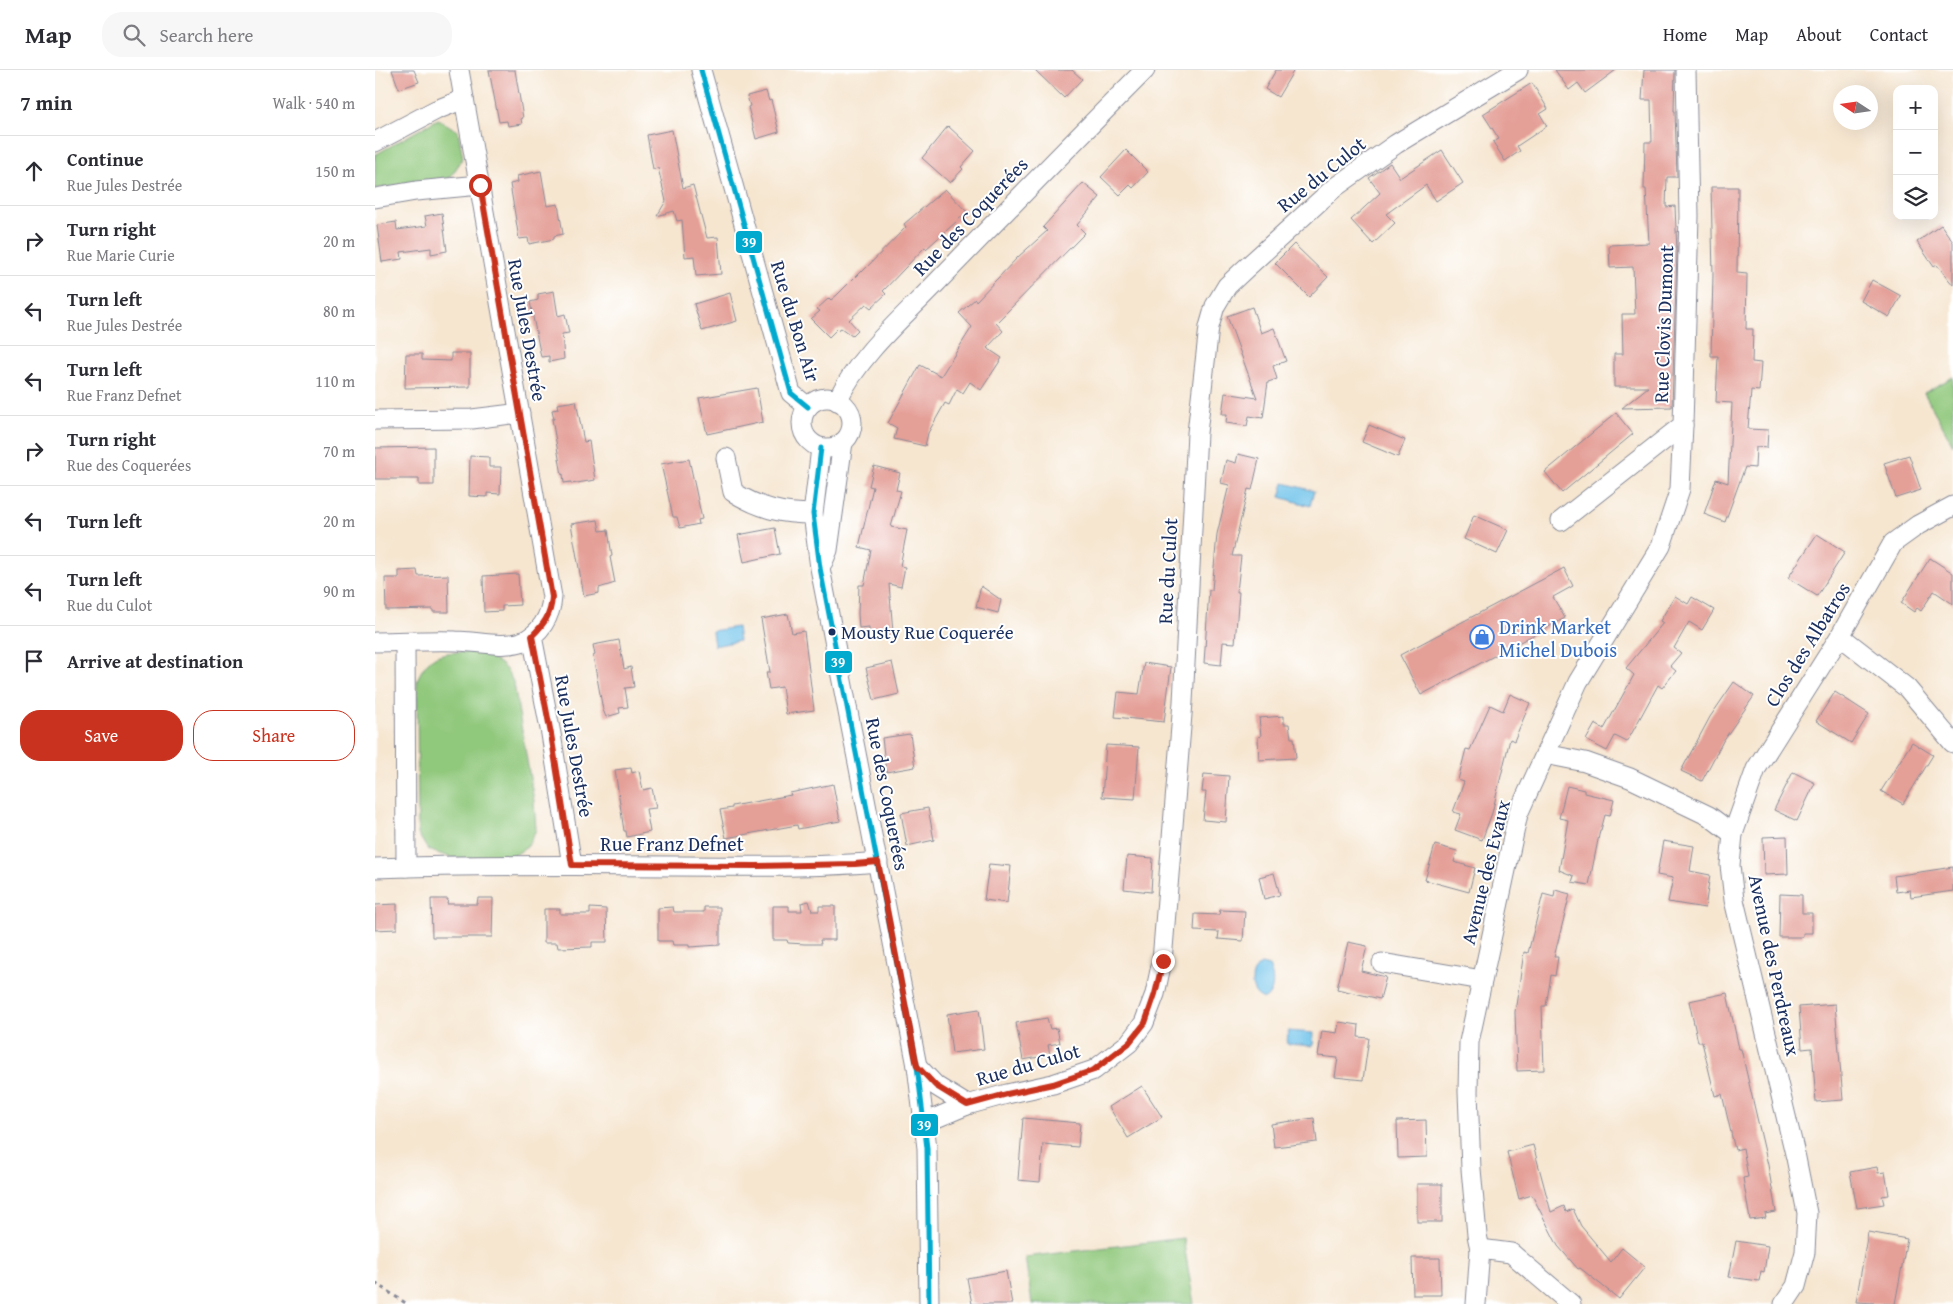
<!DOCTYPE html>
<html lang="en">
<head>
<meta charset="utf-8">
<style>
  :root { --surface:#fff; --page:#f7f7f7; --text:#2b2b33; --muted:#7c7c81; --line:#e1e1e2; --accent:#c8321e }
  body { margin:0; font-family:"Gentium Book Plus",serif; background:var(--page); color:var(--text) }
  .controls { position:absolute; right:15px; top:15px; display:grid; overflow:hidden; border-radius:10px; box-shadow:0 5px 20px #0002 }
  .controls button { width:45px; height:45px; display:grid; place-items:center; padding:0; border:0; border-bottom:1px solid var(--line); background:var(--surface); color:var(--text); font:25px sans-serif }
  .compass { position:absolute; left:1458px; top:15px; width:45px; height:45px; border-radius:50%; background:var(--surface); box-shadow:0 5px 20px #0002; rotate:282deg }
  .stop { position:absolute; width:15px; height:15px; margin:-11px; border:4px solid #c8321e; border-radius:50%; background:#fff }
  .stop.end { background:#c8321e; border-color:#fff; box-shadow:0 1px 5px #0008 }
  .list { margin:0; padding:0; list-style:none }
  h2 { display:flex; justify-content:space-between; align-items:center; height:65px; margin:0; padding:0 20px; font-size:21px }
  h2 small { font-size:16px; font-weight:400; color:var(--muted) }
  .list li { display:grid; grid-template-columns:32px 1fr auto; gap:15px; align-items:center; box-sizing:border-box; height:70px; padding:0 20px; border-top:1px solid var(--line) }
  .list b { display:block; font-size:19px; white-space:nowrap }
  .list p { margin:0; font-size:16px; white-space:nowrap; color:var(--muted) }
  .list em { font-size:16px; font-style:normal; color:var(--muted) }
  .actions { display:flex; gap:10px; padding:15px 20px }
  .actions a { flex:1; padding:11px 0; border:1px solid var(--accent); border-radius:20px; text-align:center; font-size:18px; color:var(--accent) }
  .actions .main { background:var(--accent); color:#fff }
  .icon { flex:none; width:28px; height:28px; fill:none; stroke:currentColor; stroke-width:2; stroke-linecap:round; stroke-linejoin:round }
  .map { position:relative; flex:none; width:1578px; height:1234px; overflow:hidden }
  header { display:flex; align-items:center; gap:30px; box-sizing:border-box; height:70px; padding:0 25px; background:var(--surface); border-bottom:1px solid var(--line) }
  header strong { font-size:24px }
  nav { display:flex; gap:28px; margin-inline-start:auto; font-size:18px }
  .search { width:350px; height:45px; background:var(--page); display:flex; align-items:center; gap:12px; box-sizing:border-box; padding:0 18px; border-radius:20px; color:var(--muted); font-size:19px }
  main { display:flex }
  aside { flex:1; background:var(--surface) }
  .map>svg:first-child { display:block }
</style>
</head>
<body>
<header>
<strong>Map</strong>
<div class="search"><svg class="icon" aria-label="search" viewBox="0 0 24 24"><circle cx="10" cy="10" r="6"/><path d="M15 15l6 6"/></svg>Search here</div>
<nav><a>Home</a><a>Map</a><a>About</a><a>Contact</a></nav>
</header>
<main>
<aside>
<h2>7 min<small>Walk · 540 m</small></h2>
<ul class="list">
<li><svg class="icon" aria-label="ahead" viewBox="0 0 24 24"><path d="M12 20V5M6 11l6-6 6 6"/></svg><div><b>Continue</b><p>Rue Jules Destrée</p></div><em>150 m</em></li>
<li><svg class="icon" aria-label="right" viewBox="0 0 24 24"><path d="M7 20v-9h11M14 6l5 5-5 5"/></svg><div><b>Turn right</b><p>Rue Marie Curie</p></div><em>20 m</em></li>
<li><svg class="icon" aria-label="left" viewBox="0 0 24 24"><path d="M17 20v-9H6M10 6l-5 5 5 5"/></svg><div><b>Turn left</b><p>Rue Jules Destrée</p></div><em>80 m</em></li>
<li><svg class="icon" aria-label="left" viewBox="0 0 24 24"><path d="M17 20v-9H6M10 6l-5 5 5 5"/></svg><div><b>Turn left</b><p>Rue Franz Defnet</p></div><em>110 m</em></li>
<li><svg class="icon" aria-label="right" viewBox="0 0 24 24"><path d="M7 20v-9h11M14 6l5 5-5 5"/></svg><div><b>Turn right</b><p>Rue des Coquerées</p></div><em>70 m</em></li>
<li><svg class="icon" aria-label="left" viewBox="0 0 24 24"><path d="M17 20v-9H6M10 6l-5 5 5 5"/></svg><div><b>Turn left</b></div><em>20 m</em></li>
<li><svg class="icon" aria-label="left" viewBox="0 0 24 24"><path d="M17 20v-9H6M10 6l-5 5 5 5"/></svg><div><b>Turn left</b><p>Rue du Culot</p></div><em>90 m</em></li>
<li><svg class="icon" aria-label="arrive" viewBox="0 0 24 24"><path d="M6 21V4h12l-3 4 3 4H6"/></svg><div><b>Arrive at destination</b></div></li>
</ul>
<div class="actions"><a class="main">Save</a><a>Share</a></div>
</aside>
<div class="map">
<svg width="1578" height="1234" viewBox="0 0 1578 1234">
  <rect width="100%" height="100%" fill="#fff"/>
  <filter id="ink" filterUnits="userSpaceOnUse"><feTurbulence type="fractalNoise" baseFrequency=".02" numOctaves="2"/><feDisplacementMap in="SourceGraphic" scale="10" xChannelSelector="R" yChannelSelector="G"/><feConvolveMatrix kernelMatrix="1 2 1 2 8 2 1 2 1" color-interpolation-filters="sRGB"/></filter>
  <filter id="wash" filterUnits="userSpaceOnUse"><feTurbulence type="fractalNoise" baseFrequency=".0096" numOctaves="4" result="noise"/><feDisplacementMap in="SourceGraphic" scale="20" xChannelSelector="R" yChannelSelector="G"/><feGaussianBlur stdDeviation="1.12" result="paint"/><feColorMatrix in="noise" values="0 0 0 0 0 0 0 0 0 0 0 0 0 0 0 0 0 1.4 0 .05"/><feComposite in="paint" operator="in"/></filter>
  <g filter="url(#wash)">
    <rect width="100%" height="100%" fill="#f6e6d0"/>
    <g fill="#90c87b" stroke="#567c6c">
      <path d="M63,49l20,12 5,27 -13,20 -75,11v-34z"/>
      <path d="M1578,307v68l-29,-52z"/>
      <path d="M103,582c20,10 27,11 36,32l20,117 2,29 -9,17 -12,8 -56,5 -31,-10 -10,-16 -1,-154c14,-32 30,-27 61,-28z"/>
      <path d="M808,1168l11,66h-162l-7,-47z"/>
    </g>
    <g fill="#6ec2ea" stroke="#4478a4">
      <path d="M909,413l30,8 -4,15 -30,-9z"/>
      <path d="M362,557l2,14 -25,5 -2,-15z"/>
      <path d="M886,894l8,2c5,10 6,26 -4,33 -16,-3 -17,-27 -4,-35z"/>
      <path d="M913,961l26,2 -1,13 -26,-2z"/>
    </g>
    <g id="blocks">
      <g fill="#e49f97">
        <path d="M17,0h22l5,12 -20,7z"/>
        <path d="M114,0h26l8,48 -2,1 1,5 -14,2 -1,-5 -8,1z"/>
        <path d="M660,0h37l10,9 -18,19z"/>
        <path d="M901,0h18l-16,27 -13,-8z"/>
        <path d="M1180,0h61l-31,23 -7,-10 -9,7z"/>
        <path d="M1269,0h31l-1,41h1l2,66h-10l-1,30 9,-1 2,46 -5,155 -50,1 26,-21h-34v-33h9l-1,-40h13l-2,-47 -23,1 -1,-23 40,-2 -3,-54h-2l1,-47h7l-1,-42h-9z"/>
        <path d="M1157,13l16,26 -8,5 7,12 -30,20 3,5 -15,10 -12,-19 6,-3 -16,-25z"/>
        <path d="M391,21l3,10 2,-1 8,32 -23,7 -8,-32 2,-1 -3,-10z"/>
        <path d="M573,56l27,25 -14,16 2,2 -13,14 -28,-25z"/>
        <path d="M297,60l11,58 10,-3 14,53 11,-1 3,37 -25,2 -2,-20 -9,1 -3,-37 -5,1 -3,-10 -17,5 9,-15 -8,-33 -5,1 -6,-34z"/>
        <path d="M751,80l22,22 -15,16 -3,-3 -10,10 -19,-18z"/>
        <path d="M1067,80l21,33 -27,18 -10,-16 -40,29 9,9 -22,21 -22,-24 29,-27 -11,-15 21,-15 10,15z"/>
        <path d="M166,101l6,35 11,-2 5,30 -9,2v3l-25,5 -1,-6 -9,1 -9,-55 8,-2 -1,-6z"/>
        <path d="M708,113l17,14 -23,28 8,8 -89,90 7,8 -16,17 15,10 -21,32 -11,-8 -7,11 -6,-4 -8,16 -4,-2 -17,30 -3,13 -31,-7 3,-11 -9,-5 32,-58 21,11 31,-49 -13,-14 16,-14 1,2 42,-44 29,-26 -4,-4z"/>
        <path d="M1336,117h27l-1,86 10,1 -1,55h7l-1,33 9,1 -2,28 -8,-1 -3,39 20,1 -1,18 -11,-1 -1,21 -10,-1 -20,55 -21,-8 12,-35 12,4 4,-80 -16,-1 2,-46h-7l2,-81z"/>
        <path d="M570,119l22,23 -41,37 -1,-2 -42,44 3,3 -15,14 -5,-4 -17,16 9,10 -6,6 -11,-8 -3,2 -1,-1 -8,8 -18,-18 9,-8 -3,-2 12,-11 2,2 6,-5 24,-24 1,1 44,-45 -2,-3z"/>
        <path d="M67,143l5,38 -16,3v-6l-30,4 1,7 -20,3 -5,-37 19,-3 1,8 30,-4 -2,-10z"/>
        <path d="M1566,155l12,17v43l-16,-20 -3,2 -17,-25z"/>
        <path d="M919,174l34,33 -19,20 -34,-34z"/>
        <path d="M1497,210l29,16 -12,21 -28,-16z"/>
        <path d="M179,221l4,25 7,-2 4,19 -7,1 2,25 -15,3v-6l-8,1 -11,-55 8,-2v-6z"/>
        <path d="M355,223l7,28 -35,10 -8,-27z"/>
        <path d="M877,237l9,26 13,-5 12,33 -13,5 4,13 -9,3 -5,36 -14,-2 -2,10 -21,-3 1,-9h-5l3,-21 32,5 -30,-82z"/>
        <path d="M76,283h19v34l-65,1 1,-34h16v6l29,1z"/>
        <path d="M382,318l6,34 -56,12 -8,-36z"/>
        <path d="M201,331l8,41 5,-1 6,39 -24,4v-2l-7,1 -1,-9 -1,1 -10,-56h2l-2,-9 6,-1 -1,-5z"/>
        <path d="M1241,343l17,21 -71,59 -17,-21z"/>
        <path d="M994,355l36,15 -7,17 -36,-15z"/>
        <path d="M59,377v38h-15v-6h-44v-31z"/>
        <path d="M863,384l21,5 -7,31 -4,-1 -16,67h9l-4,36h2l-4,51 -12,-1 -2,23 -17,-2 5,-73h3l5,-56 12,-49 -8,-2 5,-23 10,3z"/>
        <path d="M1534,385l12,35 -25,8 -12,-35z"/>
        <path d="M95,386l19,1v10h12l-1,27 -13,-1v4l-18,-1z"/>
        <path d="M314,389l13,60 -4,1 1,4 -19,4 -3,-11h-4l-12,-53z"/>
        <path d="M499,396l26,7 -4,17 5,1 -10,36 16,3 -7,36 5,1 -4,20 -12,-3 4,48 -24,2v-7l-10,1 -1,-14 1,-29h5l7,-35 -12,-3 14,-60 -4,-1z"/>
        <path d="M1099,445l34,15 -11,24 -33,-15z"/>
        <path d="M223,450l2,11 8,-1 4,26 -2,1 5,26 -16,5v5l-15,3 -13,-72z"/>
        <path d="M400,458l5,26 -36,8 -6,-27z"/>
        <path d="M1442,464l28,18 -28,44 -29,-18z"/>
        <path d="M1555,488l23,15v31l-19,-13 -13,20 -4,-3 -3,4 -13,-9z"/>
        <path d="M1189,498l9,18 -20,11 12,21 -144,77 -21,-40z"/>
        <path d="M42,500l1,6 30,-1 1,37h-16v-3l-47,1 -1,-32h14v-7z"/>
        <path d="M143,504l2,31 -18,1v5l-18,1 -1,-36z"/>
        <path d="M606,516l20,14 -3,13 -22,-6z"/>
        <path d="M1300,526l13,8 4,-7 22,13 -12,20 -13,-8 -15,26 7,5 -11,13 6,5 -14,17 -4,-3 -31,57 -12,-6 -8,15 -21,-11 9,-16 9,5 30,-54 -8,-7 37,-45 -3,-2z"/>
        <path d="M413,544l4,19 12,-2 10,79 -28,4 -4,-27 -13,2 -3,-17h4l-9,-53z"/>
        <path d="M244,570l5,29 7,-2 3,20 -9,1 3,19 -9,1 1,5 -14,4 -3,-7 -10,-54 2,-1 -2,-10z"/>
        <path d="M517,592l7,32 -25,6 -8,-32z"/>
        <path d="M769,593l27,4 -7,55 -49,-5 3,-25 21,2z"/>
        <path d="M1359,612l20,14 -31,45 -21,40 -21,-10 29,-54z"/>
        <path d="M1460,622l34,22 -18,29 -35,-22z"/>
        <path d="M1135,624l20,9 -16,38 -4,-2 -18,74 -10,27 -27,-10 6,-16 -8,-2 11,-30 -6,-2 8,-31 4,1 20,-45 13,6z"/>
        <path d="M909,646v8h5l2,14h3l2,20 -37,2 -1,-23 3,-1 -2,-18z"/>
        <path d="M535,664l5,33 -29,5 -4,-34z"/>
        <path d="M1537,672l21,13 -30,49 -22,-13z"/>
        <path d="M731,675l33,2 -4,52 -33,-2z"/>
        <path d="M256,698l1,5 7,-2 4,19 9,-2 4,20 -10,1 4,23 -23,5 -1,-6h-2l-9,-61z"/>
        <path d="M1418,702l22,11 -18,38 -23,-11z"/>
        <path d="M829,704l25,2 -3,46 -23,-2 3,-28h-4z"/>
        <path d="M458,714l7,37 -42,8 -1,-4 -71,13 -6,-28 12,-2v-2l59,-11 -1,-2z"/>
        <path d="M1192,716l17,4v3l30,7 -4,16 -5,-1 -4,15h-1l-11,55 -17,-3 2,-6 -15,-6 9,-50 -9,-2z"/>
        <path d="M553,738l6,32 -27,6 -6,-33z"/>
        <path d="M1412,766l1,38 -24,1 -1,-38z"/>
        <path d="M1288,771l31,5 -4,25 20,4 -5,33 -37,-6 5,-24 -16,-3z"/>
        <path d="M1060,775l22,6 -3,11 21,6 -6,24 -44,-12z"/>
        <path d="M752,786l26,2 -2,34 -27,-3z"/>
        <path d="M614,794l22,2 -4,37 -23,-3z"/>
        <path d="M1578,797v24l-42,6 -1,-7 -14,2 -2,-16z"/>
        <path d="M899,803l6,22 -16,4 -5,-22z"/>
        <path d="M1180,820l15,4 -16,63h4l-3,19 -4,-1 -5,31h-4l2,64 -27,1 -2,-59 9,-60 4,1 15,-59 11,3z"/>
        <path d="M1405,824l22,1v18h10v20h-9v4h-24z"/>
        <path d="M103,828h15l-1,39h-60l-1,-38h17l-1,5h30z"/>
        <path d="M434,831l3,10h7v-5h16v34h-15l1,4h-16l-17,-1 -1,-3h-14v-34h16v5h13l-1,-8z"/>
        <path d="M22,834v25l-22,1v-25z"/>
        <path d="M298,837l1,5h30v-5h16v38l-31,2v-2h-16l-1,-4h-14v-33z"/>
        <path d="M215,838l16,1 1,33h-15v5l-34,1 -1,-5h-13v-34h16v5h30z"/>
        <path d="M845,840l25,1 -2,30 -25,-2 1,-7 -25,-1 1,-17 24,1z"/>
        <path d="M973,872l19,4 -6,25 25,6 -6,22 -43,-10z"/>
        <path d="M1352,923l12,56h2l27,116 8,47 -11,2 1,4 -16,2 -7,-42 5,-1 -5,-29 -8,2 -13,-56 -7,2 -13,-54h-4l-9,-41z"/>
        <path d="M1460,934l8,96 -27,2 -4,-54 -10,1 -3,-42z"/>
        <path d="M604,939l5,40 -32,4 -5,-39z"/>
        <path d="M672,948l3,11 7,-1 3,15 -12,2 2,10 -27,5 -7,-37z"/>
        <path d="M964,952l20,3 -1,12 11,1 -6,42 -28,-3 3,-19 -20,-2 4,-25 15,2z"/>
        <path d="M767,1016l20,31 -34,21 -19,-31z"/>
        <path d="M648,1048l57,5 -2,24 -35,-3 -3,38 -22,-2z"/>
        <path d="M939,1048l3,24 -43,5 -3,-23z"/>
        <path d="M1051,1050l1,37 -29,1 -1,-37z"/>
        <path d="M1158,1075l18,67 13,-6 2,6 7,-3 8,17 30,36 11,-14 23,19 -26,32 -39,-31 -2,1 -20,-23 -26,-51 -13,4 -12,-47z"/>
        <path d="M1502,1097l1,6 7,-1 4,23 -7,1 2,8 -27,4 -7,-36z"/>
        <rect x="1042" y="1114" width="25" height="38"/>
        <path d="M1493,1162l39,7 -12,65 -39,-2z"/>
        <path d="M1361,1171l32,5 -4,26 -3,-1 -2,10 -30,-4z"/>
        <path d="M1037,1188h28l1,37h-28z"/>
        <path d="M631,1201l6,33h-40l-5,-26z"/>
      </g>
    </g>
  </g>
  <g filter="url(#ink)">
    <use href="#blocks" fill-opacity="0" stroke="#888a97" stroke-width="1"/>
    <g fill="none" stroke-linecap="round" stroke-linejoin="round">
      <g stroke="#888a97" stroke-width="21">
        <g id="minor">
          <path d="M326,0l90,323 17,14"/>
          <path d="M0,72l61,-32 28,-11"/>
          <path d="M0,128l41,-7 64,-6"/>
          <circle cx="452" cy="353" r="25"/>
          <path d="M462,331c23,-48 67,-84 103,-122 68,-70 136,-140 205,-209"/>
          <path d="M0,350l97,-1 48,-6"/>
          <path d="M446,378l-8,66 7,54 97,498 10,82 2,156"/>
          <path d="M351,388l7,34c26,16 48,22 80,22"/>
          <path d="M1186,451l122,-96 6,-209 -3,-146"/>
          <path d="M448,492l5,-12 15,-108"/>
          <path d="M157,566l19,98 21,131"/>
          <path d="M1465,566l67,52 46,55"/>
          <path d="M0,572c27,0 54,-2 81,-1 20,0 45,7 65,1 19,-7 30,-26 31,-45l-93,-527"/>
          <path d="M30,572l1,225"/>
          <path d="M1170,684l40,8 45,16 79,38 24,18 -3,31 4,35 62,258 11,55 -2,39 -9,34 -12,18"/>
          <path d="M1358,764l23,-65 84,-133 53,-93 25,-18 35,-19"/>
          <path d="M0,798c101,-3 202,-3 302,-2 67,0 135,2 201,-4"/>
          <path d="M1007,893l100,17"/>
          <path d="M542,996l19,20 31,19"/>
          <path d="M549,1053l43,-18 40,-11 46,-10 41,-14 35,-27 15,-20 11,-29 7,-33 21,-259 14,-269 12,-106 6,-21 12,-20 17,-16 90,-82 62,-44 122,-74"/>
          <path d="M1105,1179l31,4 60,51"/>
          <path d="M1101,1234l4,-55 -3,-14 -6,-66 -3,-77 1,-50 49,-228 60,-132 83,-136 19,-57 3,-64"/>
        </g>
      </g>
      <path stroke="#888a97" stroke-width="3" stroke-dasharray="4 4" stroke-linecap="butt" d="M0,1213l32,21"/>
      <use href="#minor" stroke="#fff" stroke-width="19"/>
      <g stroke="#fff" stroke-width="9">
        <g id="bus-1">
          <path d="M326,0l90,323 17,14"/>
          <path d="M446,378l-8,66 7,54 97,498 10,82 2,156"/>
        </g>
      </g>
      <use href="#bus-1" stroke="#00a9ce" stroke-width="5"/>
    </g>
  </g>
  <g fill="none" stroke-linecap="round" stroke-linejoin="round" filter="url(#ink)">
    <path stroke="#c8321e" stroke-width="6" d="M105,115l72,412c-1,18 -8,27 -20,39l19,98 21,131 184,1 99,-2 23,-2 39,204 19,20 31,19 40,-11 46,-10 41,-14 35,-27 16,-20 10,-29 8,-33"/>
  </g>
  <defs>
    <g id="shop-ring" transform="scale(1.25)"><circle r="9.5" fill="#fff" stroke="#3f7fe0" stroke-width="1.5"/><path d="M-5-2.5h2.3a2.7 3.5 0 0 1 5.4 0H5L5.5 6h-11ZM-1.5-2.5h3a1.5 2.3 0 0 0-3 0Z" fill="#3f7fe0"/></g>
  </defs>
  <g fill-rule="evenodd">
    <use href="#shop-ring" x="1107" y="567"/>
  </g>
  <circle fill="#1b2f5e" stroke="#fff" stroke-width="2" cx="457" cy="562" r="4.5"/>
  <g text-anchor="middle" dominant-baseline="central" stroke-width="4" stroke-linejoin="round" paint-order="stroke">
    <g font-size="19" fill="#1b2f5e" stroke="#fff" text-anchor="start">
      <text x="466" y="562">Mousty Rue Coquerée</text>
    </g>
    <g font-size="20" fill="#1b2f5e" stroke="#fff">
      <text transform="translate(946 104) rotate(-39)">Rue du Culot</text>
      <text transform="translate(595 146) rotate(-46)">Rue des Coquerées</text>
      <text transform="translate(421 251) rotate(73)">Rue du Bon Air</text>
      <text transform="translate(1288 254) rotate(-88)">Rue Clovis Dumont</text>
      <text transform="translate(153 260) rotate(80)">Rue Jules Destrée</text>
      <text transform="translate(792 501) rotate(-87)">Rue du Culot</text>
      <text transform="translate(1432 574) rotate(-58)">Clos des Albatros</text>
      <text transform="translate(200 676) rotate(80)">Rue Jules Destrée</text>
      <text transform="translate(513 724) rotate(79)">Rue des Coquerées</text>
      <text x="297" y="773">Rue Franz Defnet</text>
      <text transform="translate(1110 802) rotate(-76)">Avenue des Evaux</text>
      <text transform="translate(1400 895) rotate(78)">Avenue des Perdreaux</text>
      <text transform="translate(653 994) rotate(-16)">Rue du Culot</text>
    </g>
    <g font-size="20" fill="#366cbe" stroke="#fff" text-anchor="start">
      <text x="1124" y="556">Drink Market<tspan x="1124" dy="23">Michel Dubois</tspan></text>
    </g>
  </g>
  <g stroke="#fff" stroke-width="2">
    <rect x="360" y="160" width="28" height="24" rx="5" fill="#00a9ce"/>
    <rect x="449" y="580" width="29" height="24" rx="5" fill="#00a9ce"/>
    <rect x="535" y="1043" width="29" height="24" rx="5" fill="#00a9ce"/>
  </g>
  <g font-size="14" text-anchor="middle" font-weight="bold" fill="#fff">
    <text x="374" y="177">39</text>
    <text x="463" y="597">39</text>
    <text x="549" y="1060">39</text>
  </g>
</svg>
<div class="controls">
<button>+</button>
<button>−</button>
<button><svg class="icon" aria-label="layers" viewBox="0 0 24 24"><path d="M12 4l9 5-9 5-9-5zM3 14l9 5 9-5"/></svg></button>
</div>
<svg class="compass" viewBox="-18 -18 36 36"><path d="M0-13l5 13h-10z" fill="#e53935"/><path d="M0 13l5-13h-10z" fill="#7c7c81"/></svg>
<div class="stop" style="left:105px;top:115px"></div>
<div class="stop end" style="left:788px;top:891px"></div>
</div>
</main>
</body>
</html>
